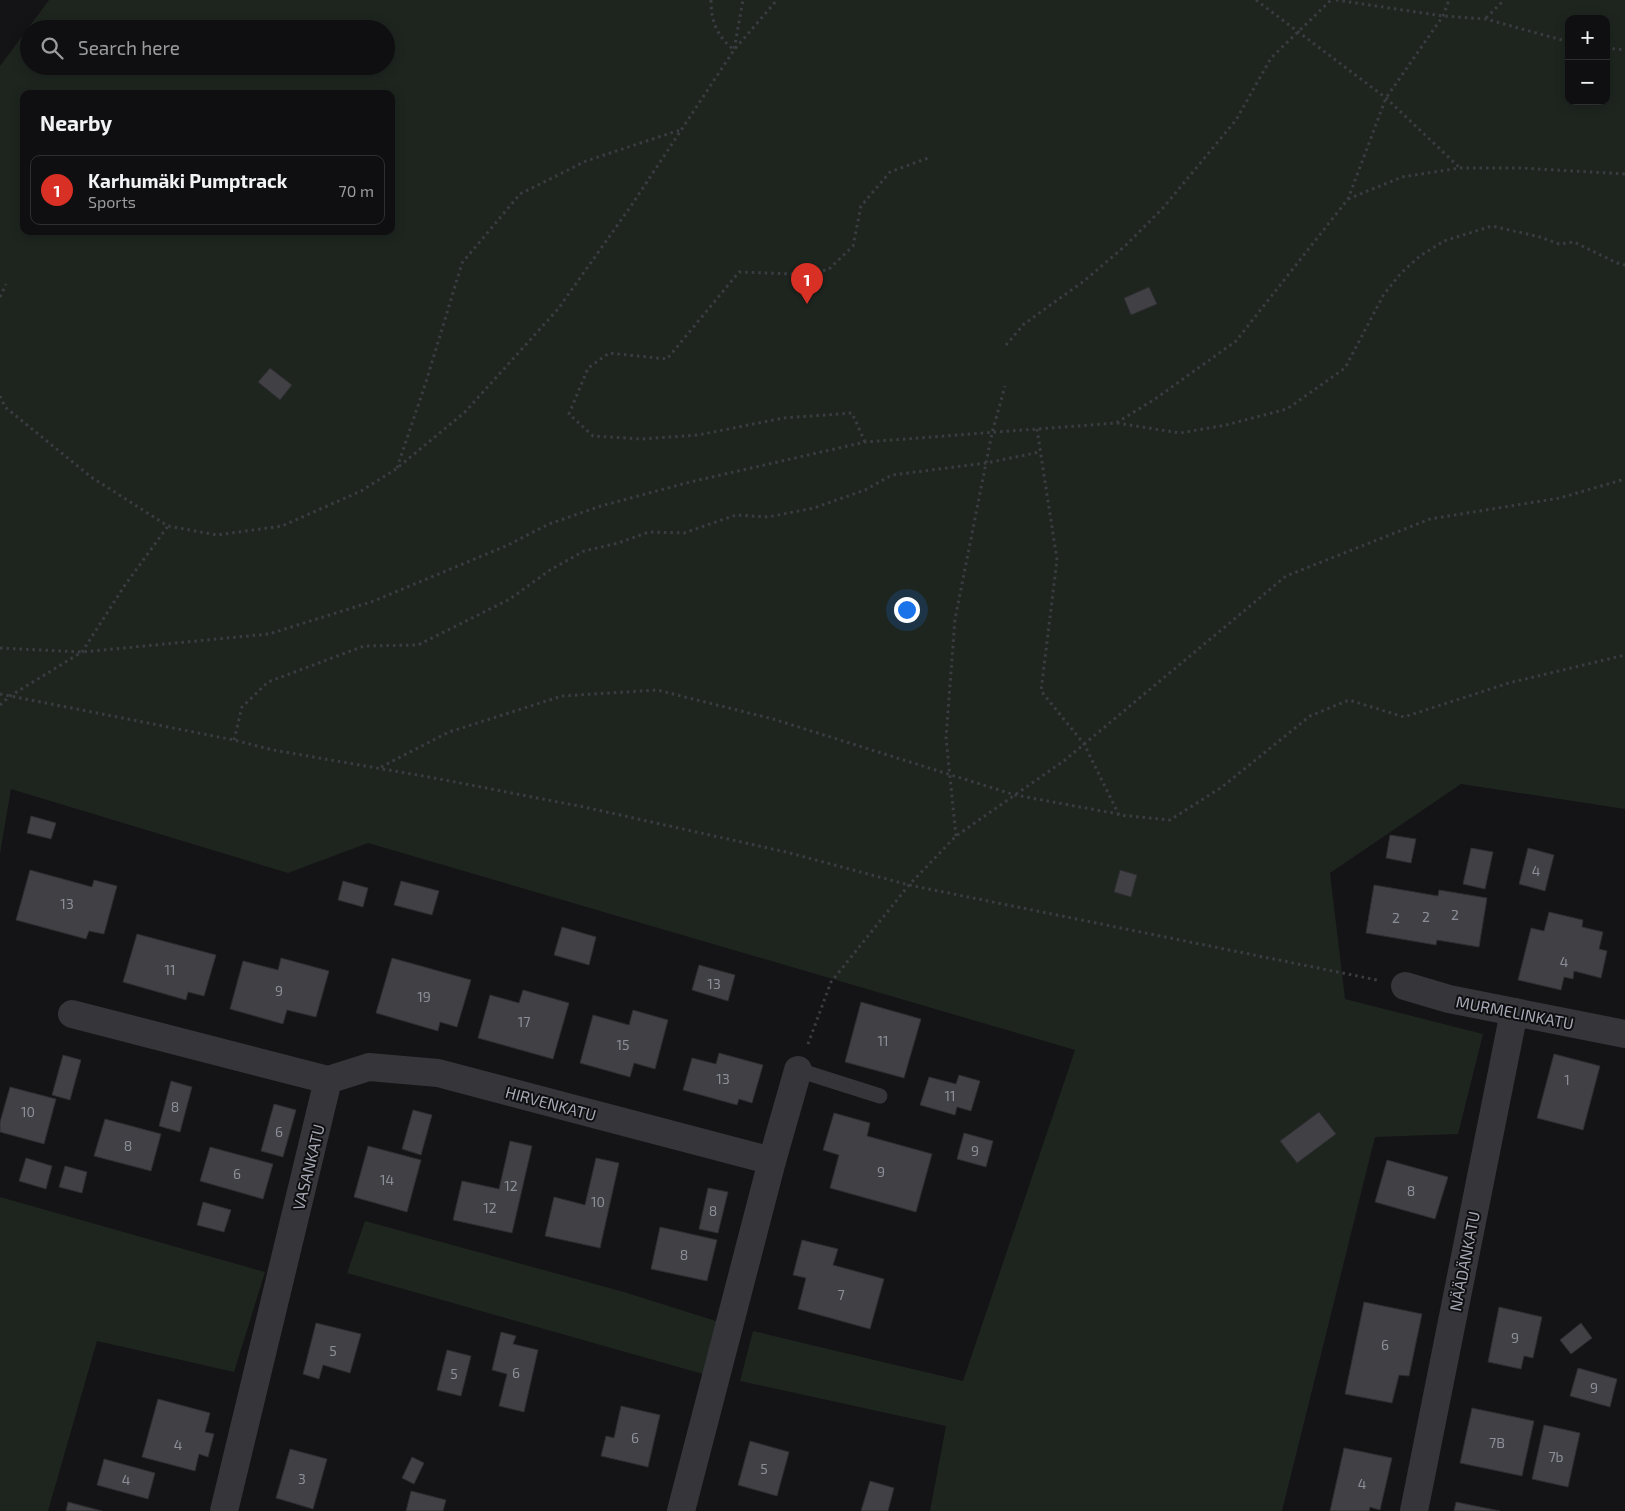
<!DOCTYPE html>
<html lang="en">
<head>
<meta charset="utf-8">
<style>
  :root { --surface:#0f0e10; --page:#181719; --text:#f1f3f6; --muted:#9b9c9f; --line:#2f2e30; --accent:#d93025 }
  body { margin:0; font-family:"Exo 2",sans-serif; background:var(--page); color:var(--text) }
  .controls { position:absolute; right:15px; top:15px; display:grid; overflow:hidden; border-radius:10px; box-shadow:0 2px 12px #0003 }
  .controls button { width:45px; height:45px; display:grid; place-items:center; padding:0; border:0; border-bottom:1px solid var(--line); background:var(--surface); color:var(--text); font:25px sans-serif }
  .you { position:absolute; left:906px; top:609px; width:18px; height:18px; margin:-12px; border:4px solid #fff; border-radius:50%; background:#1a73e8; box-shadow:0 0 0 8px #1a73e833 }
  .badge { display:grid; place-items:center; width:32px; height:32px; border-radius:50%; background:var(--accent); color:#fff; font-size:16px; font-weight:700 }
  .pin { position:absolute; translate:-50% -41px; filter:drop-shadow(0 1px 2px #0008) }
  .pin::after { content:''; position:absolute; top:26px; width:18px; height:15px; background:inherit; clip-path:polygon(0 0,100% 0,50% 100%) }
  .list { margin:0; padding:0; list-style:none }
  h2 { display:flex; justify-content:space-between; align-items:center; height:65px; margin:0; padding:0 20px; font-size:21px }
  h2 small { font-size:16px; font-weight:400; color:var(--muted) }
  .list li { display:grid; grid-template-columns:32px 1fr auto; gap:15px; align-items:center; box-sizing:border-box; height:70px; margin:0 10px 10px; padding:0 10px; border:1px solid var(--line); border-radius:10px }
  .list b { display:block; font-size:19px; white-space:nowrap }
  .list p { margin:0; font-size:16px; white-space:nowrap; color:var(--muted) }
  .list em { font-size:16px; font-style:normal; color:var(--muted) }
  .icon { flex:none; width:28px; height:28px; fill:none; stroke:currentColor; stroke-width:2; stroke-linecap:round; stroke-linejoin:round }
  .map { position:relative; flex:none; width:1625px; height:1511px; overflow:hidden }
  .search { position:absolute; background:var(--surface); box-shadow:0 2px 12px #0003; left:20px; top:20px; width:375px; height:55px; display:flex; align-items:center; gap:12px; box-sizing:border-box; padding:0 18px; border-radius:28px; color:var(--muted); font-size:19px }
  .panel { position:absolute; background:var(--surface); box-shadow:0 2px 12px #0003; left:20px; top:90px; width:375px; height:145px; border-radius:10px }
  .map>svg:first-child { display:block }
</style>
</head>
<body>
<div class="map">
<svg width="1625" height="1511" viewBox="0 0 1625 1511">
  <rect width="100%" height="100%" fill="#141315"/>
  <g fill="#1e251f" fill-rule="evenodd">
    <path d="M49,0h1576v809l-164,-25 -131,89 15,126 138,35 -25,100 -83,3 -93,374h-352l16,-85 -206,-45 13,-50 210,50 112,-331 -707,-207 -80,30 -277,-84 -11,65v-788zM1569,19h37v82h-37zM29,29h357v37h-357zM24,94h367v137h-367z"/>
    <path d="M0,1197l265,75 -31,100 -137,-31 -49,170h-48z"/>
    <path d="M365,1221l259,71 95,30 -16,52 -356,-101z"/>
  </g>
  <g fill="#404045" stroke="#2e2d31">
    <path d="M1149,287l8,17 -26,11 -7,-17z"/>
    <path d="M270,368l22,17 -12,15 -22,-18z"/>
    <path d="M31,816l25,7 -5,16 -24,-6z"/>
    <path d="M1390,835l26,4 -5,24 -25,-5z"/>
    <path d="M1471,848l22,4 -8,37 -22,-5z"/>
    <path d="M1528,848l26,7 -9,36 -26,-7z"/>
    <path d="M30,870l62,17 2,-7 23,6 -13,48 -15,-3 -3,8 -70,-19z"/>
    <path d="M1120,870l17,5 -6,22 -17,-5z"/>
    <path d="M343,881l25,7 -5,19 -25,-7z"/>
    <path d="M401,881l38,10 -7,24 -38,-10z"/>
    <path d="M1374,885l64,11 1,-6 48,8 -8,49 -42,-7 -1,5 -70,-12z"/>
    <path d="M1549,912l34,8 -1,7 21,5 -4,17 8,2 -6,27 -27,-7 -1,8 -9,-2 -3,13 -43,-10 13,-52 13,3z"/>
    <path d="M562,927l34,10 -7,28 -35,-10z"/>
    <path d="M137,934l79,21 -12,41 -16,-4 -2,8 -63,-18z"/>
    <path d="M281,958l48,13 -13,46 -29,-7 -4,14 -53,-15 13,-48 35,9z"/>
    <path d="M392,958l79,22 -14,47 -17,-5 -2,9 -62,-18z"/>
    <path d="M699,965l36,10 -7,26 -36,-11z"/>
    <path d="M523,990l46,13 -16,56 -75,-21 12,-43 29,8z"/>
    <path d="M861,1002l60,17 -17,59 -59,-16z"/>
    <path d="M633,1010l35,10 -13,49 -21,-6 -4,14 -50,-14 13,-48 36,10z"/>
    <path d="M719,1053l44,12 -11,38 -13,-4 -2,6 -54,-15 9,-32 24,6z"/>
    <path d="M1554,1054l46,12 -17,64 -46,-12z"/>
    <path d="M63,1055l18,5 -11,40 -18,-5z"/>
    <path d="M959,1075l21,6 -9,30 -14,-4 -2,8 -35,-10 9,-28 27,7z"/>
    <path d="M171,1081l21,6 -12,45 -21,-6z"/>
    <path d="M10,1087l46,12 -12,45 -44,-12v-10z"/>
    <path d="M274,1104l22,6 -13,47 -22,-6z"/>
    <path d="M413,1110l19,5 -11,40 -19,-6z"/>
    <path d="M1319,1112l17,22 -39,29 -17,-22z"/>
    <path d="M834,1113l36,10 -3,13 65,18 -16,58 -86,-24 9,-33 -16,-5z"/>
    <path d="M105,1119l56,15 -10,37 -57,-15z"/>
    <path d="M964,1133l29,8 -7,26 -29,-8z"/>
    <path d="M510,1141l22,5 -20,87 -59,-13 9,-39 37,8z"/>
    <path d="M368,1146l53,14 -14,52 -53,-15z"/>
    <path d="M210,1147l63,17 -10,35 -63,-18z"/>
    <path d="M26,1158l26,8 -6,23 -27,-8z"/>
    <path d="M596,1158l23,5 -19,85 -55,-12 9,-39 31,8z"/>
    <path d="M1387,1160l61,17 -13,42 -60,-17z"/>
    <path d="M65,1166l22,6 -5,21 -23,-6z"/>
    <path d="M708,1188l20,4 -10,41 -19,-4z"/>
    <path d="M203,1202l28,8 -7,22 -27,-7z"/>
    <path d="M660,1227l57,13 -10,41 -56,-12z"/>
    <path d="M802,1240l36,9 -5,16 51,14 -14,50 -72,-20 8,-31 -13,-3z"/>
    <path d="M1364,1302l58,12 -13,62 -10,-1 -7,28 -47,-9z"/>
    <path d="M1499,1307l43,10 -9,41 -9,-2 -3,13 -33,-7z"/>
    <path d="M316,1323l45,11 -11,39 -27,-8 -4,14 -16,-5z"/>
    <path d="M1581,1323l11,15 -21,16 -11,-14z"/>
    <path d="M501,1332l15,4 -3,8 25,6 -14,62 -25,-6 8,-32 -15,-4z"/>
    <path d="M447,1350l24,6 -10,40 -24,-6z"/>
    <path d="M1578,1368l39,11 -7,28 -40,-11z"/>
    <path d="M158,1399l52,14 -5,19 9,2 -6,23 -9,-3 -4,17 -53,-14z"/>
    <path d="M621,1406l39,9 -12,52 -47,-11 5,-20 8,2z"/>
    <path d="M1472,1408l62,13 -12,55 -62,-13z"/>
    <path d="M1544,1425l36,8 -12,54 -36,-8z"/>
    <path d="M750,1441l39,11 -12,44 -39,-11z"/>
    <path d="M1344,1448l48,10 -12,52 -10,-3 -1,4h-39z"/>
    <path d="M290,1449l37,10 -14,50 -37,-11z"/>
    <path d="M412,1457l12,6 -10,21 -12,-6z"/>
    <path d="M104,1459l51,14 -7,26 -51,-14z"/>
    <path d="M870,1481l24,7 -6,23h-27z"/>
    <path d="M411,1491l35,9 -3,11h-37z"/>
    <path d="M68,1502l34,9h-36z"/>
    <path d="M1456,1502l44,9h-46z"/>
  </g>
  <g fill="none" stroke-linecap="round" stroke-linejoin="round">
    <g stroke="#3b3c41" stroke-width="3" stroke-dasharray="2.5 4" stroke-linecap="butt">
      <path d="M711,0c0,22 6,36 23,50l9,-50"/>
      <path d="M1256,0l130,98 74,70"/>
      <path d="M1336,0l107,16 43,3 83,23"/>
      <path d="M1486,18l18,-18"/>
      <path d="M1606,48l19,2"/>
      <path d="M1348,199l54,-22 58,-9h61l104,6"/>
      <path d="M0,297l6,-13"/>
      <path d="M1006,345l18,-21 60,-43 41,-35 38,-38 73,-88 35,-62 60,-58"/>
      <path d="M0,396l5,11 86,70 77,49 49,9 65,-9 79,-35 35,-22 69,-57 93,-103 73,-103 103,-156 43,-50"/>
      <path d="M1117,423l63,10 46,-8 61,-16 58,-41 39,-74 17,-21 19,-17 24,-15 48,-15 48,11 19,7 15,-2 43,21 8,2"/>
      <path d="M1037,429l20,131 -16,131 43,53 35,71 51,5 52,-33 88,-71 39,-16 55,17 105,-34 116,-28"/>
      <path d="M865,442l-13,-29 -68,5 -86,17 -56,4 -49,-3 -24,-22 19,-46 21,-15 58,6 72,-87 54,2 35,-4 25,-24 8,-40 29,-34 38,-14"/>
      <path d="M397,468l29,-86 36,-119 58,-69 66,-33 94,-31"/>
      <path d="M0,648l82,4 187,-18 105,-33 134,-56 41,-21 52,-18 89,-24 175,-40 251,-19 39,-24 81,-58 112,-142 38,-101 57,-82 6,-16"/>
      <path d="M0,694l234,46 39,10 156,27 155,30 202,45 123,33 468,95"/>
      <path d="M0,705l10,-9 72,-44 43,-67 43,-59"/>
      <path d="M234,740l8,-33 26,-25 96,-36 54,-1 92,-46 40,-29 34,-19 34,-8 31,-11 35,1 52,-18 32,2 46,-9 51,-18 27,-15 94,-12 54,-11"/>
      <path d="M381,767l68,-35 113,-36 95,-6 116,29 242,76 103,19"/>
      <path d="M956,836l-10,-98 9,-119 37,-186 13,-47"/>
      <path d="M808,1044l23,-62 78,-97 47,-49 109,-76 221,-184 144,-57 130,-21 65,-19"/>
    </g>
    <path stroke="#35353a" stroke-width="15" d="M798,1070l82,26"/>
    <g stroke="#35353a" stroke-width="28">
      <path d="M1405,986l44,13 176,35"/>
      <path d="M72,1014l256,66 -104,431"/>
      <path d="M328,1080l41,-13 69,6 334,88 -91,350"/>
      <path d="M772,1161l26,-91"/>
      <path d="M1414,1511l100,-499"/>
    </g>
  </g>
  <g text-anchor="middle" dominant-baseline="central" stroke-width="4" stroke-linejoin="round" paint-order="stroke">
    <g font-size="14" fill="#8c8f99">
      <text x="1536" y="870">4</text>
      <text x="67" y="903">13</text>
      <text x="1455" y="914">2</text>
      <text x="1426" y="916">2</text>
      <text x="1396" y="917">2</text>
      <text x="1564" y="961">4</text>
      <text x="170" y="969">11</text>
      <text x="714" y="983">13</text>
      <text x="279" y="990">9</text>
      <text x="424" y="996">19</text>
      <text x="524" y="1021">17</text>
      <text x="883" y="1040">11</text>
      <text x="623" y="1044">15</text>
      <text x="723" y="1078">13</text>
      <text x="1567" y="1079">1</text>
      <text x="950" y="1095">11</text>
      <text x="175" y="1106">8</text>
      <text x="28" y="1111">10</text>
      <text x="279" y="1131">6</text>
      <text x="128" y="1145">8</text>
      <text x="975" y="1150">9</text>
      <text x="881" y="1171">9</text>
      <text x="237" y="1173">6</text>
      <text x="387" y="1179">14</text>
      <text x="511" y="1185">12</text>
      <text x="1411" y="1190">8</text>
      <text x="598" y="1201">10</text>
      <text x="490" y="1207">12</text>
      <text x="713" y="1210">8</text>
      <text x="684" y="1254">8</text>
      <text x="841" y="1294">7</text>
      <text x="1515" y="1337">9</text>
      <text x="1385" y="1344">6</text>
      <text x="333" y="1350">5</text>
      <text x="516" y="1372">6</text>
      <text x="454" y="1373">5</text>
      <text x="1594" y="1387">9</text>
      <text x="635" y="1437">6</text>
      <text x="1497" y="1442">7B</text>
      <text x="178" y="1444">4</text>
      <text x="1556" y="1456">7b</text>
      <text x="764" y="1468">5</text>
      <text x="302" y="1478">3</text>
      <text x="126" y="1479">4</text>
      <text x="1362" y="1483">4</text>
    </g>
    <g font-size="16" fill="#a6a9b5" stroke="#0f0e10">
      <text transform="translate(1515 1012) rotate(11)">MURMELINKATU</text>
      <text transform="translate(551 1103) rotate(15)">HIRVENKATU</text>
      <text transform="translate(308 1167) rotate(-76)">VASANKATU</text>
      <text transform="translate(1464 1261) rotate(-79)">NÄÄDÄNKATU</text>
    </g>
  </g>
</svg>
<div class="controls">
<button>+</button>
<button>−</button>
</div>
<div class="you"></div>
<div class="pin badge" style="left:807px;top:304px">1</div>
<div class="search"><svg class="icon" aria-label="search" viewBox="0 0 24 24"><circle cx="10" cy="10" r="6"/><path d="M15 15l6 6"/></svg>Search here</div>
<section class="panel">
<h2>Nearby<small></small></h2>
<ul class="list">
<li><span class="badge">1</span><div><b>Karhumäki Pumptrack</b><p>Sports</p></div><em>70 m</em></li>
</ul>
</section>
</div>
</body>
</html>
